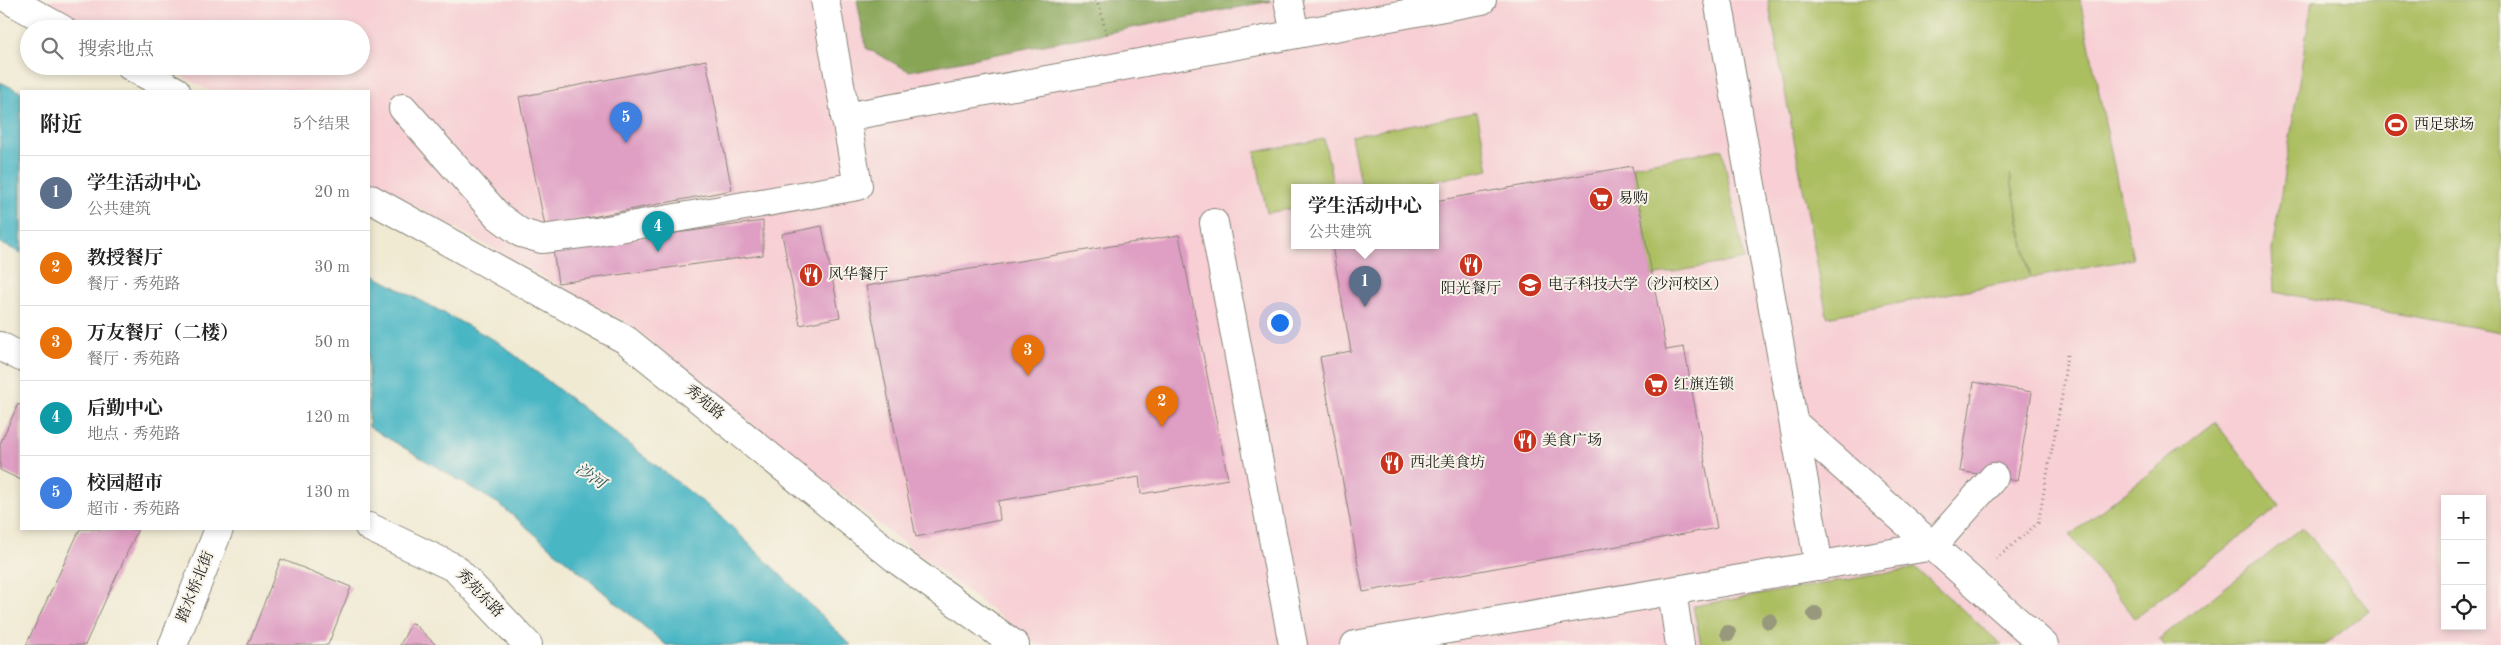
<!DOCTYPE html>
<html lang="zh">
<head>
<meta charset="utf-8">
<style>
  :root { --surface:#fff; --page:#f2f2f2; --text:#222; --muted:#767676; --line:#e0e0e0; --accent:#0b8043 }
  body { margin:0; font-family:"Old Standard TT","Noto Serif SC",serif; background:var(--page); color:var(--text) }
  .controls { position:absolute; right:15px; bottom:15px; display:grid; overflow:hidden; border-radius:0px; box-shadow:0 2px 8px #0003 }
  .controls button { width:45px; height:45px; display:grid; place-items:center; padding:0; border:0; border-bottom:1px solid var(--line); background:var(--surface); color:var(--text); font:25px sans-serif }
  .you { position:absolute; left:1279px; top:322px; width:18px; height:18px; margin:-12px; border:4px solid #fff; border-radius:50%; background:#1a73e8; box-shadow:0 0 0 8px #1a73e833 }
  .badge { display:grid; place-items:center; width:32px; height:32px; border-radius:50%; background:var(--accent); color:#fff; font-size:16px; font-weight:700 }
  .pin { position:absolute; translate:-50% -41px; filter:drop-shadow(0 1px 2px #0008) }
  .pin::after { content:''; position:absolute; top:26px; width:18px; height:15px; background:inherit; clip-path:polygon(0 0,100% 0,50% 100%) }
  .popup { position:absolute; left:1291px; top:184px; width:148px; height:65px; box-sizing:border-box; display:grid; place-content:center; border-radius:0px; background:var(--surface); filter:drop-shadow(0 1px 4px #0005); font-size:16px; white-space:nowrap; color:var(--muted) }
  .popup b { font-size:19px; color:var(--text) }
  .popup::after { content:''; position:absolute; left:50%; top:100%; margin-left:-10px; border:10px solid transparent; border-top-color:var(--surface) }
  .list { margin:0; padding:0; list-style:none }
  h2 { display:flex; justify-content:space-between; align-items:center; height:65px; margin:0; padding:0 20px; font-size:21px }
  h2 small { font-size:16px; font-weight:400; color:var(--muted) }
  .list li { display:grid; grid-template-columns:32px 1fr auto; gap:15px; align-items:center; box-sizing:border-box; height:75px; padding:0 20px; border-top:1px solid var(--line) }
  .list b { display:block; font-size:19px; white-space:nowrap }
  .list p { margin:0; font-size:16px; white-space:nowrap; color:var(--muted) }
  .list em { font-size:16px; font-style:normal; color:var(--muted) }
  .icon { flex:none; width:28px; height:28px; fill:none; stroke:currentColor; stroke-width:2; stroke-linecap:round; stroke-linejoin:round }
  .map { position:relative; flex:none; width:2501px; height:645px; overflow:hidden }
  .search { position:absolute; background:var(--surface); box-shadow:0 2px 8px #0003; left:20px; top:20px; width:350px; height:55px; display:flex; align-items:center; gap:12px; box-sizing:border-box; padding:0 18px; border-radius:28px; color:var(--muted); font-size:19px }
  .panel { position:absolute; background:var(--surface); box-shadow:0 2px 8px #0003; left:20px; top:90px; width:350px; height:440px; border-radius:0px }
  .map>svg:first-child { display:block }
</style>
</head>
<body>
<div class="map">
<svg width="2501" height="645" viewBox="0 0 2501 645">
  <rect width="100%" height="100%" fill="#f7f3e8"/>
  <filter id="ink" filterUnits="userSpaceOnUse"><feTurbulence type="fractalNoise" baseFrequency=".02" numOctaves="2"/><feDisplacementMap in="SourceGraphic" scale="10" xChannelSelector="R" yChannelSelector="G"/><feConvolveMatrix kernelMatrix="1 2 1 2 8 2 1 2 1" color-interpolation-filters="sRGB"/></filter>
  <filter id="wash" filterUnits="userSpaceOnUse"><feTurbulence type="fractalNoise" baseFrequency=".0096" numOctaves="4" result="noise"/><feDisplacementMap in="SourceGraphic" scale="20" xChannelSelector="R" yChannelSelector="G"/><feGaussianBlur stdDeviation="1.12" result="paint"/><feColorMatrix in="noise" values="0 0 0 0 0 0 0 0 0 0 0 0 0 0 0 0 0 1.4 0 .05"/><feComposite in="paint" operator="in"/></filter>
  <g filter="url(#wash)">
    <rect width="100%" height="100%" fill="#f0ead3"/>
    <path fill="#f7cfd4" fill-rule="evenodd" d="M45,0h2456v645h-1464l-162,-124 -245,-196 -261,-145v-89h-160l-45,-25h197v-37h-265zM1295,188h140v58h-140zM2445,499h37v127h-37z"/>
    <g fill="#abbe61" stroke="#646d3e">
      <path d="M1768,0h312l53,259 -102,19 -21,-103 20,103 -203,39z"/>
      <path d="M2312,0h189v332l-227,-40 -2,-42z"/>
      <path d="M1477,112l12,58 -91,18h-37l-10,-52z"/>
      <path d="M1324,139l10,49h-39v20l-28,5 -12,-61z"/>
      <path d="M1722,149l22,110 -92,17 -20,-110z"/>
      <path d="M2215,422l65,84 -145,112 -65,-83z"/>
      <path d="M2303,527l66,83 -44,35h-162l-4,-6z"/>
      <path d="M1916,568l86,77h-301l-8,-39z"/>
    </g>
    <path fill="#88a557" stroke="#52603a" d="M857,0h413l1,1 -362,70 -43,-23z"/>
    <g fill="#48b6c4" stroke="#326970">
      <path d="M0,82l21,10v161l-21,-10z"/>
      <path d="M369,273l129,69 224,175 129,128h-185l-167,-141 -130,-77z"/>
    </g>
    <g id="blocks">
      <g fill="#df9ec3">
        <path d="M706,60l26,130 -187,36 -26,-129z"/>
        <path d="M1632,166l34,184 18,-3 33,181 -354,64 -43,-235 31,-6 -19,-105h103v-45z"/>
        <path d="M763,221v34l-205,28 -5,-33z"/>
        <path d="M822,226l18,91 -40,8 -18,-91z"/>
        <path d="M1179,235l49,244 -87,15 -2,-17 -141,24 2,19 -84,17 -50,-251z"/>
        <path d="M1974,382l58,10 -15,89 -57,-10z"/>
        <path d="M18,404l3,2v74l-21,-10v-26z"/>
        <path d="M80,529h58l-53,116h-59z"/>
        <path d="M281,559l70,28 -23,58h-80z"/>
        <path d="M412,622l24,23h-36z"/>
      </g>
    </g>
  </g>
  <g filter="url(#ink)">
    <use href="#blocks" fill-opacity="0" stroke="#868378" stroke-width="1"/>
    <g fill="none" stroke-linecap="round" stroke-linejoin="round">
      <g stroke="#868378" stroke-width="30">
        <g id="minor">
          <path d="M10,0l52,29"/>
          <path d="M1288,0l7,34"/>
          <path d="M1718,0l101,566"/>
          <path d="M130,66l46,25"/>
          <path d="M403,108l95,108 23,17 21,6 54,-7 262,-46 -33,-186"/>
          <path d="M845,117l637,-117"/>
          <path d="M369,198l257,142 274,222 115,83"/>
          <path d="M1214,223l79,422"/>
          <path d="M0,346l21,11"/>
          <path d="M1794,423l250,222"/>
          <path d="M369,527l86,41 73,77"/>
          <path d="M1672,591l8,54"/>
          <path d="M173,645l46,-116"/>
          <path d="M1355,645l578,-99 61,-69"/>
        </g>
      </g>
      <g stroke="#868378" stroke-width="3" stroke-dasharray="1 4" stroke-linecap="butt">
        <path d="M1095,0l5,8 7,29"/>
        <path d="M1996,559l42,-36 24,-127 5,-42"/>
      </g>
      <use href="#minor" stroke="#fff" stroke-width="28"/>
    </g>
    <g fill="#97987c">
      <circle cx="1815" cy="614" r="8"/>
      <circle cx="1769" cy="621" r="8"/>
      <circle cx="1728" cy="633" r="8"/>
    </g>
  </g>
  <defs>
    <g id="stadium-disc" transform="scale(1.25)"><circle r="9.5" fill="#c8321e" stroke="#f7f3e8"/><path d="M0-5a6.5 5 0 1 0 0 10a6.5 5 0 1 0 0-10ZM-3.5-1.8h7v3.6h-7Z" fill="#fff"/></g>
    <g id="supermarket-disc" transform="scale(1.25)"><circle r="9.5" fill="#c8321e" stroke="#f7f3e8"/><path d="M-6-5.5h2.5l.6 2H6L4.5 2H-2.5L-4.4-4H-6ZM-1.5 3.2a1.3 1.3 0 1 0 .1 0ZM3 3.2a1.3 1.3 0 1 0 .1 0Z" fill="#fff"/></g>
    <g id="restaurant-disc" transform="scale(1.25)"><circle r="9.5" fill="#c8321e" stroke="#f7f3e8"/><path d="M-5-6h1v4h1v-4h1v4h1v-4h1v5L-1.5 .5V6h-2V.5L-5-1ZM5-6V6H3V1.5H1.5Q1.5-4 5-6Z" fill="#fff"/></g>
    <g id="university-disc" transform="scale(1.25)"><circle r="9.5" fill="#c8321e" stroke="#f7f3e8"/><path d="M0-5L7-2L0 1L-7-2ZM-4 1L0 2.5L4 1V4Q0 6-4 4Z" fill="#fff"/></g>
  </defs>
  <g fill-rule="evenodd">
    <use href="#stadium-disc" x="2396" y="125"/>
    <use href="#supermarket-disc" x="1601" y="199"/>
    <use href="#restaurant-disc" x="1471" y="265"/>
    <use href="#restaurant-disc" x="811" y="275"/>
    <use href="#university-disc" x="1530" y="285"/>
    <use href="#supermarket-disc" x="1656" y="385"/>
    <use href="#restaurant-disc" x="1525" y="441"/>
    <use href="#restaurant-disc" x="1392" y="463"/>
  </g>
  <g text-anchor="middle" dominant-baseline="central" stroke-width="4" stroke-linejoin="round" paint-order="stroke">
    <g font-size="15" fill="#1c1c1c" stroke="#f7f3e8" text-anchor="start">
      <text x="2414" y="125">西足球场</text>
      <text x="1618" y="199">易购</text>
      <text x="828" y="275">风华餐厅</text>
      <text x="1548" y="285">电子科技大学（沙河校区）</text>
      <text x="1471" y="289" text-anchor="middle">阳光餐厅</text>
      <text x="1674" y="385">红旗连锁</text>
      <text x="1542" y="441">美食广场</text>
      <text x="1410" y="463">西北美食坊</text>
    </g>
    <g font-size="15" fill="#1c1c1c" stroke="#f7f3e8">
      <text transform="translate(704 403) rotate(39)">秀苑路</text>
      <text transform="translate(196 587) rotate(-68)">踏水桥北街</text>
      <text transform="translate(479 594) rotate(46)">秀苑东路</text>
    </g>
    <g font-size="16" font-style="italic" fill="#2e5a5f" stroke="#f7f3e8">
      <text transform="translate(590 477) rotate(34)">沙河</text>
    </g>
  </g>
</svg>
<div class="controls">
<button>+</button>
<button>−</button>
<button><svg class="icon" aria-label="locate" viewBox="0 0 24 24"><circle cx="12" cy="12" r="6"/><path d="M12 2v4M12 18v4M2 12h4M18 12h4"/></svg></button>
</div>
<div class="you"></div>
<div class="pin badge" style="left:1365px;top:307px;background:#5c6f8a">1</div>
<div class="popup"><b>学生活动中心</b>公共建筑</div>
<div class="pin badge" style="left:1162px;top:427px;background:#e8710a">2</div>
<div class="pin badge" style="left:1028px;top:376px;background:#e8710a">3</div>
<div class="pin badge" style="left:658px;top:252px;background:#0f9aa8">4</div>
<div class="pin badge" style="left:626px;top:143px;background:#3f7fe0">5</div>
<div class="search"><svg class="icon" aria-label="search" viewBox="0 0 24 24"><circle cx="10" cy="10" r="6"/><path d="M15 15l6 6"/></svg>搜索地点</div>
<section class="panel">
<h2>附近<small>5个结果</small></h2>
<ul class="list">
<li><span class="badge" style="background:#5c6f8a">1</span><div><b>学生活动中心</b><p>公共建筑</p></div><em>20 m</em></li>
<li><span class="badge" style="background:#e8710a">2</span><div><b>教授餐厅</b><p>餐厅 · 秀苑路</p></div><em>30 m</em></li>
<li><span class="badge" style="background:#e8710a">3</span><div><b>万友餐厅（二楼）</b><p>餐厅 · 秀苑路</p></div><em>50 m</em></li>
<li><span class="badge" style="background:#0f9aa8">4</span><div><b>后勤中心</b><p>地点 · 秀苑路</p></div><em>120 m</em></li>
<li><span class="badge" style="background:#3f7fe0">5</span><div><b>校园超市</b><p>超市 · 秀苑路</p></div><em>130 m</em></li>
</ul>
</section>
</div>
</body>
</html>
